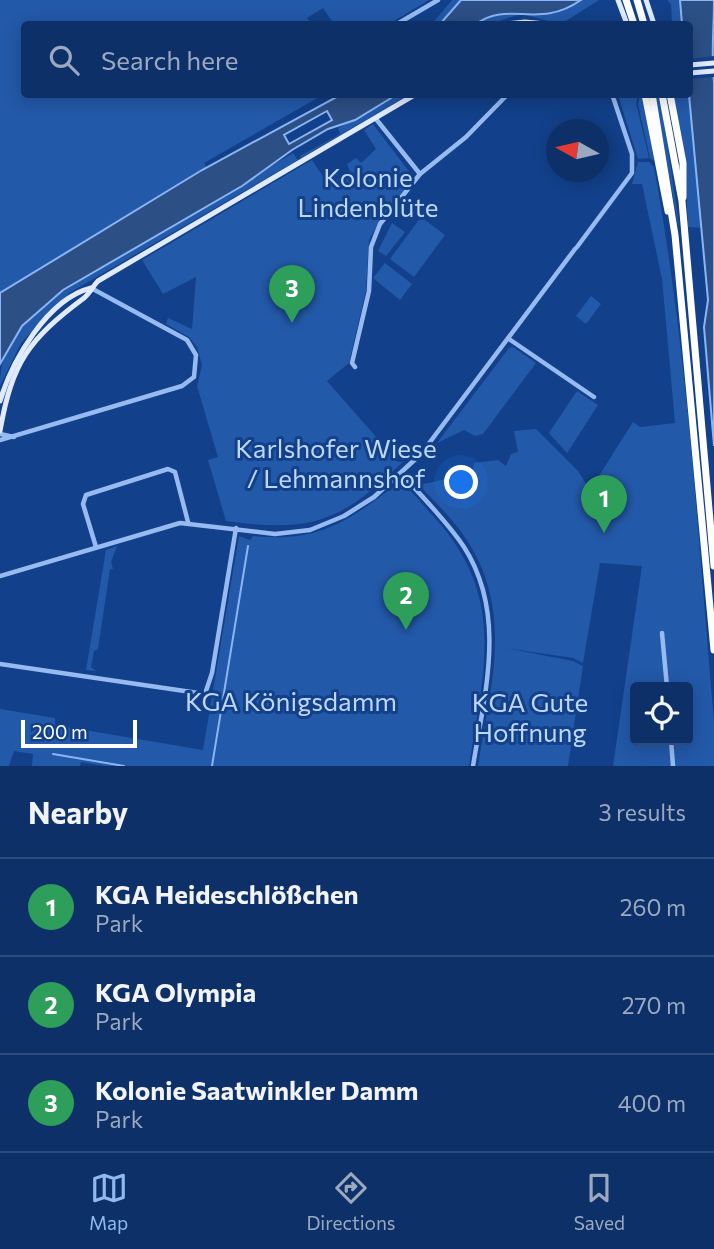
<!DOCTYPE html>
<html lang="en">
<head>
<meta charset="utf-8">
<style>
  :root { --surface:#0e3068; --page:#17386e; --text:#f1f3f6; --muted:#9ba9c0; --line:#2e4b7c; --accent:#90b9f0 }
  body { margin:0; font-family:Commissioner,sans-serif; background:var(--page); color:var(--text) }
  .controls { position:absolute; right:21px; bottom:21px; display:grid; overflow:hidden; border-radius:7px; box-shadow:0 4px 18px #0003 }
  .controls button { width:63px; height:63px; display:grid; place-items:center; padding:0; border:0; border-bottom:2px solid var(--line); background:var(--surface); color:var(--text); font:35px sans-serif }
  .compass { position:absolute; left:546px; top:119px; width:63px; height:63px; border-radius:50%; background:var(--surface); box-shadow:0 4px 18px #0003; rotate:278deg }
  .scale { position:absolute; left:21px; bottom:18px; width:116px; box-sizing:border-box; padding-left:7px; border:4px solid #fff; border-top:0; font-size:19px; line-height:24px; white-space:nowrap; color:#fff; -webkit-text-stroke:5px #12408a; paint-order:stroke }
  .you { position:absolute; left:462px; top:483px; width:24px; height:24px; margin:-18px; border:5px solid #fff; border-radius:50%; background:#1a73e8; box-shadow:0 0 0 10px #1a73e833 }
  .badge { display:grid; place-items:center; width:46px; height:46px; border-radius:50%; background:var(--accent); color:#fff; font-size:23px; font-weight:700 }
  .pin { position:absolute; translate:-50% -58px; filter:drop-shadow(0 2px 4px #0008) }
  .pin::after { content:''; position:absolute; top:37px; width:24px; height:21px; background:inherit; clip-path:polygon(0 0,100% 0,50% 100%) }
  .list { margin:0; padding:0; list-style:none }
  h2 { display:flex; justify-content:space-between; align-items:center; height:91px; margin:0; padding:0 28px; font-size:30px }
  h2 small { font-size:23px; font-weight:400; color:var(--muted) }
  .list li { display:grid; grid-template-columns:46px 1fr auto; gap:21px; align-items:center; box-sizing:border-box; height:98px; padding:0 28px; border-top:2px solid var(--line) }
  .list b { display:block; font-size:26px; white-space:nowrap }
  .list p { margin:0; font-size:23px; white-space:nowrap; color:var(--muted) }
  .list em { font-size:23px; font-style:normal; color:var(--muted) }
  .icon { flex:none; width:38px; height:38px; fill:none; stroke:currentColor; stroke-width:2; stroke-linecap:round; stroke-linejoin:round }
  .map { position:relative; flex:none; width:714px; height:766px; overflow:hidden }
  .search { position:absolute; background:var(--surface); box-shadow:0 4px 18px #0003; left:21px; right:21px; top:21px; height:77px; display:flex; align-items:center; gap:18px; box-sizing:border-box; padding:0 24px; border-radius:7px; color:var(--muted); font-size:26px }
  .sheet { height:385px; background:var(--surface) }
  nav { display:flex; justify-content:space-around; align-items:center; box-sizing:border-box; height:98px; border-top:2px solid var(--line); background:var(--surface); font-size:19px; color:var(--muted) }
  nav a { display:grid; justify-items:center; gap:4px }
  nav .on { color:var(--accent) }
  .map>svg:first-child { display:block }
</style>
</head>
<body>
<div class="map">
<svg width="714" height="766" viewBox="0 0 714 766">
  <rect width="100%" height="100%" fill="#12408a"/>
  <g fill="#2359a9" fill-rule="evenodd">
    <path d="M0,0h429l-40,24h-55l-11,-16 -16,10 4,6h-287v70l297,2 -117,67 3,6 -207,124z"/>
    <path d="M452,0h9l-21,24h-8z"/>
    <path d="M581,0h18l-38,24 -40,-10 -32,10h-13c34,-24 59,6 105,-24z"/>
    <path d="M667,0h13l2,24h-10l-1,-20z"/>
    <path d="M396,95h12l-107,63 -1,-2 40,-22 -2,-6z"/>
    <path d="M618,95h20l-2,8 13,55 -11,1z"/>
    <path d="M640,95h3l11,66 -4,-3 -12,-54z"/>
    <path d="M655,95h5l19,130h-1z"/>
    <path d="M674,95h15l13,133 -14,-1 -3,-60z"/>
    <path d="M373,124l41,54 -30,36 -15,26 -3,50 -17,73 -22,18 71,81h5c-63,60 -90,71 -177,59l-18,-61 10,-3 -21,-71 5,-21 -5,-18 -8,-10 -23,-13 2,-6 24,11 4,-52 -33,17 -21,-34 170,-100 16,24 22,-12 -3,-8 9,-6 5,5 15,-14 -12,-19z"/>
    <path d="M293,153l5,7 -229,133 -48,50 -21,43c0,-49 29,-67 63,-96z"/>
    <path d="M638,162h11l5,5c34,185 44,371 60,555v44h-101l29,-200 -42,-3 -17,100 -10,-5 -68,-10 68,13 10,5 -15,100h-90c12,-78 36,-152 -10,-224 -13,-21 -32,-39 -49,-57l31,-7 18,3 4,-3 2,-15 24,-3 8,6 5,-12 7,-2 -4,-21 22,-2 42,42 12,19 43,-68 7,5 35,-4 -13,-144 -20,-95h-10zM635,687h53v53h-53z"/>
    <path d="M421,217l24,18 -31,42 -24,-18z"/>
    <path d="M392,223l13,9 -19,24 -8,-5z"/>
    <path d="M385,263l27,21 -12,16 -27,-22z"/>
    <path d="M591,296l10,8 -15,20 -10,-8z"/>
    <path d="M513,347l23,16 -53,71 -8,2 -11,-6 -27,13 72,-95z"/>
    <path d="M577,391l21,14 -31,48 -18,-20z"/>
    <path d="M398,483c13,4 25,23 35,33 74,80 51,153 36,250h-364l-24,-4 -1,4h-48l1,-12 -19,-3 -5,15h-9v-57l55,9v7l148,25 36,-214 11,4 3,-4c66,7 96,-15 145,-53z"/>
    <path d="M117,546l-6,16 2,7h-3l-12,80 -4,2 -3,16 5,4 -10,-1 20,-120z"/>
  </g>
  <g fill="#2c4f86" stroke="#89b5f4" stroke-width="2" fill-rule="evenodd">
    <path d="M461,0h120c-43,30 -71,0 -105,24h-36z"/>
    <path d="M680,0h34c0,28 -3,53 0,82v364l-10,-119 4,-27 -19,-205 1,-71h-8z"/>
    <path d="M342,94l54,1 -41,25 -27,9 -36,21 -50,36 -179,104 -41,36 -22,38v-71l202,-123zM327,111l5,9 -43,24 -5,-9z"/>
  </g>
  <path fill="#12408a" d="M714,56v21l-24,2v-20z"/>
  <g fill="none" stroke-linecap="round" stroke-linejoin="round">
    <g stroke="#89b5f4" stroke-width="2">
      <path d="M53,754l71,12"/>
      <path d="M212,766l36,-220"/>
    </g>
    <g stroke="#97bbf1" stroke-width="4.5">
      <path d="M397,24l41,-24"/>
      <path d="M376,119l44,55"/>
      <path d="M577,247l55,-74v-19l-20,-60"/>
      <path d="M509,339l85,58"/>
      <path d="M355,367l-3,-4 17,-72 2,-44 9,-23 40,-50 46,-37 42,-43"/>
      <path d="M0,434l14,3"/>
      <path d="M0,440l182,-54 12,-9 2,-22 -9,-15 -96,-52"/>
      <path d="M401,473c21,24 45,47 63,74 43,67 21,145 9,219"/>
      <path d="M96,547l-13,-43 3,-9 82,-26 7,3 13,50"/>
      <path d="M0,576l180,-53 95,11 35,-4 34,-14 30,-19 47,-43 154,-205"/>
      <path d="M662,633l5,54"/>
      <path d="M0,664l205,30 7,-21 24,-145"/>
      <path d="M671,740l2,26"/>
    </g>
    <g stroke="#e1ebff" stroke-width="5">
      <path d="M618,0l9,24"/>
      <path d="M646,0l8,24"/>
      <path d="M505,24l20,-2 21,2"/>
      <path d="M690,65l24,-2"/>
      <path d="M690,73l24,-2"/>
      <path d="M0,401c12,-40 47,-102 91,-113"/>
      <path d="M0,431c12,-69 29,-92 84,-133 6,-5 9,-12 14,-17l318,-187"/>
    </g>
    <g stroke="#fff" stroke-width="7">
      <path d="M626,0l8,24"/>
      <path d="M637,0l7,24"/>
      <path d="M645,94l23,117"/>
      <path d="M652,94l23,141 39,415"/>
      <path d="M662,94l20,107 32,365"/>
      <path d="M670,94l13,69v34"/>
    </g>
  </g>
  <g text-anchor="middle" dominant-baseline="central" stroke-width="6" stroke-linejoin="round" paint-order="stroke">
    <g font-size="26" fill="#bed7fc" stroke="#12408a">
      <text x="368" y="176">Kolonie<tspan x="368" dy="30">Lindenblüte</tspan></text>
      <text x="336" y="447">Karlshofer Wiese<tspan x="336" dy="30">/ Lehmannshof</tspan></text>
      <text x="291" y="700">KGA Königsdamm</text>
      <text x="530" y="701">KGA Gute<tspan x="530" dy="30">Hoffnung</tspan></text>
    </g>
  </g>
</svg>
<div class="controls">
<button><svg class="icon" aria-label="locate" viewBox="0 0 24 24"><circle cx="12" cy="12" r="6"/><path d="M12 2v4M12 18v4M2 12h4M18 12h4"/></svg></button>
</div>
<svg class="compass" viewBox="-18 -18 36 36"><path d="M0-13l5 13h-10z" fill="#e53935"/><path d="M0 13l5-13h-10z" fill="#9ba9c0"/></svg>
<div class="scale">200 m</div>
<div class="you"></div>
<div class="pin badge" style="left:604px;top:533px;background:#2e9e5b">1</div>
<div class="pin badge" style="left:406px;top:630px;background:#2e9e5b">2</div>
<div class="pin badge" style="left:292px;top:323px;background:#2e9e5b">3</div>
<div class="search"><svg class="icon" aria-label="search" viewBox="0 0 24 24"><circle cx="10" cy="10" r="6"/><path d="M15 15l6 6"/></svg>Search here</div>
</div>
<section class="sheet">
<h2>Nearby<small>3 results</small></h2>
<ul class="list">
<li><span class="badge" style="background:#2e9e5b">1</span><div><b>KGA Heideschlößchen</b><p>Park</p></div><em>260 m</em></li>
<li><span class="badge" style="background:#2e9e5b">2</span><div><b>KGA Olympia</b><p>Park</p></div><em>270 m</em></li>
<li><span class="badge" style="background:#2e9e5b">3</span><div><b>Kolonie Saatwinkler Damm</b><p>Park</p></div><em>400 m</em></li>
</ul>
</section>
<nav>
<a class="on"><svg class="icon" aria-label="map" viewBox="0 0 24 24"><path d="M3 6l6-2 6 2 6-2v14l-6 2-6-2-6 2zM9 4v14M15 6v14"/></svg>Map</a>
<a><svg class="icon" aria-label="directions" viewBox="0 0 24 24"><path d="M12 3l9 9-9 9-9-9zM9 14v-3h6M13 9l2 2-2 2"/></svg>Directions</a>
<a><svg class="icon" aria-label="saved" viewBox="0 0 24 24"><path d="M7 4h10v16l-5-4-5 4z"/></svg>Saved</a>
</nav>
</body>
</html>
